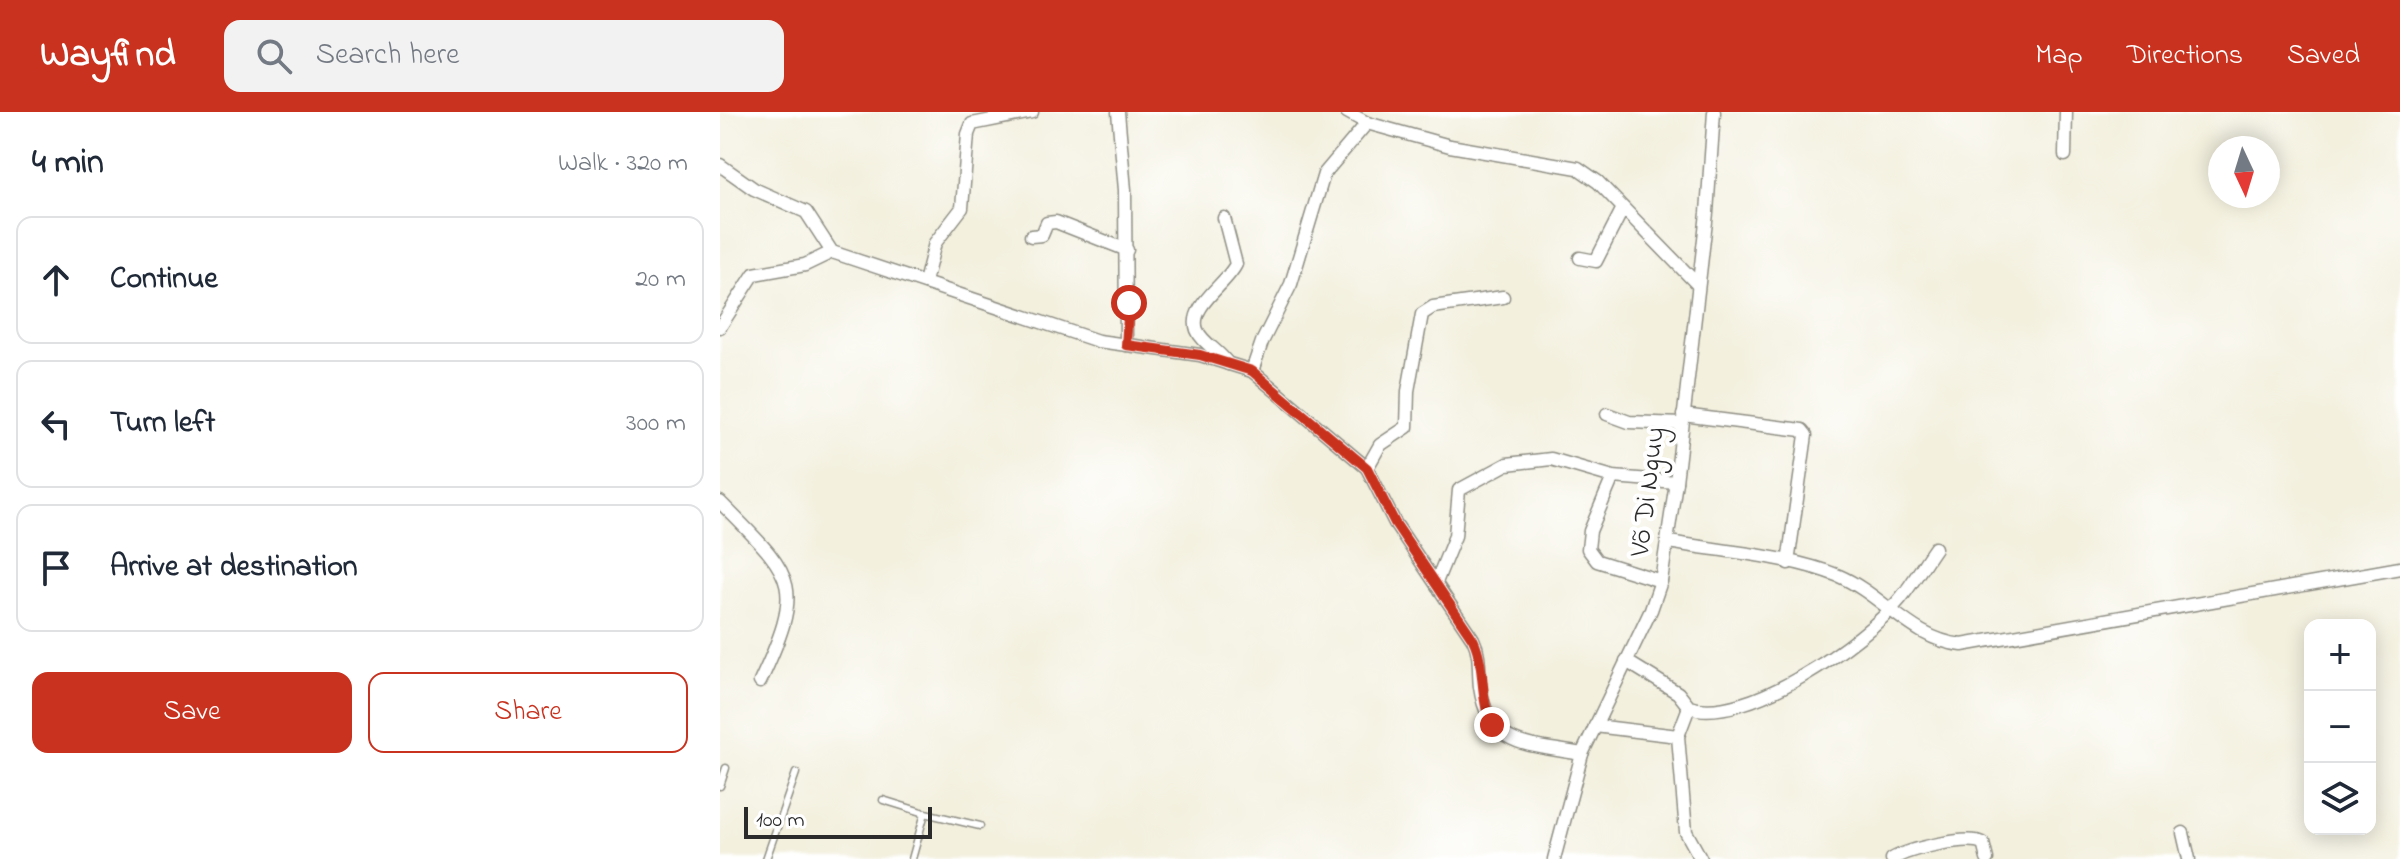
<!DOCTYPE html>
<html lang="en">
<head>
<meta charset="utf-8">
<style>
  :root { --surface:#fff; --page:#f2f2f3; --text:#1f2937; --muted:#747a83; --line:#e0e1e3; --accent:#c8321e }
  body { margin:0; font-family:"Indie Flower",sans-serif; background:var(--page); color:var(--text) }
  .controls { position:absolute; right:24px; bottom:24px; display:grid; overflow:hidden; border-radius:16px; box-shadow:0 4px 20px #0003 }
  .controls button { width:72px; height:72px; display:grid; place-items:center; padding:0; border:0; border-bottom:2px solid var(--line); background:var(--surface); color:var(--text); font:40px sans-serif }
  .compass { position:absolute; left:1488px; top:24px; width:72px; height:72px; border-radius:50%; background:var(--surface); box-shadow:0 4px 20px #0003; rotate:176deg }
  .scale { position:absolute; left:24px; bottom:20px; width:188px; box-sizing:border-box; padding-left:8px; border:4px solid #2b2b2b; border-top:0; font-size:22px; line-height:28px; white-space:nowrap; color:#2b2b2b; -webkit-text-stroke:6px #fff; paint-order:stroke }
  .stop { position:absolute; width:24px; height:24px; margin:-18px; border:6px solid #c8321e; border-radius:50%; background:#fff }
  .stop.end { background:#c8321e; border-color:#fff; box-shadow:0 2px 8px #0008 }
  .list { margin:0; padding:0; list-style:none }
  h2 { display:flex; justify-content:space-between; align-items:center; height:104px; margin:0; padding:0 32px; font-size:34px }
  h2 small { font-size:26px; font-weight:400; color:var(--muted) }
  .list li { display:grid; grid-template-columns:52px 1fr auto; gap:24px; align-items:center; box-sizing:border-box; height:128px; margin:0 16px 16px; padding:0 16px; border:2px solid var(--line); border-radius:16px }
  .list b { display:block; font-size:30px; white-space:nowrap }
  .list em { font-size:26px; font-style:normal; color:var(--muted) }
  .actions { display:flex; gap:16px; padding:24px 32px }
  .actions a { flex:1; padding:18px 0; border:2px solid var(--accent); border-radius:16px; text-align:center; font-size:28px; color:var(--accent) }
  .actions .main { background:var(--accent); color:#fff }
  .icon { flex:none; width:44px; height:44px; fill:none; stroke:currentColor; stroke-width:2; stroke-linecap:round; stroke-linejoin:round }
  .map { position:relative; flex:none; width:1680px; height:747px; overflow:hidden }
  header { display:flex; align-items:center; gap:48px; box-sizing:border-box; height:112px; padding:0 40px; background:var(--accent); color:#fff }
  header strong { font-size:38px }
  nav { display:flex; gap:44px; margin-inline-start:auto; font-size:28px }
  .search { width:560px; height:72px; background:var(--page); display:flex; align-items:center; gap:20px; box-sizing:border-box; padding:0 28px; border-radius:16px; color:var(--muted); font-size:30px }
  main { display:flex }
  aside { flex:1; background:var(--surface) }
  .map>svg:first-child { display:block }
</style>
</head>
<body>
<header>
<strong>Wayfind</strong>
<div class="search"><svg class="icon" aria-label="search" viewBox="0 0 24 24"><circle cx="10" cy="10" r="6"/><path d="M15 15l6 6"/></svg>Search here</div>
<nav><a>Map</a><a>Directions</a><a>Saved</a></nav>
</header>
<main>
<aside>
<h2>4 min<small>Walk · 320 m</small></h2>
<ul class="list">
<li><svg class="icon" aria-label="ahead" viewBox="0 0 24 24"><path d="M12 20V5M6 11l6-6 6 6"/></svg><div><b>Continue</b></div><em>20 m</em></li>
<li><svg class="icon" aria-label="left" viewBox="0 0 24 24"><path d="M17 20v-9H6M10 6l-5 5 5 5"/></svg><div><b>Turn left</b></div><em>300 m</em></li>
<li><svg class="icon" aria-label="arrive" viewBox="0 0 24 24"><path d="M6 21V4h12l-3 4 3 4H6"/></svg><div><b>Arrive at destination</b></div></li>
</ul>
<div class="actions"><a class="main">Save</a><a>Share</a></div>
</aside>
<div class="map">
<svg width="1680" height="747" viewBox="0 0 1680 747">
  <rect width="100%" height="100%" fill="#fff"/>
  <filter id="ink" filterUnits="userSpaceOnUse"><feTurbulence type="fractalNoise" baseFrequency=".0125" numOctaves="2"/><feDisplacementMap in="SourceGraphic" scale="16" xChannelSelector="R" yChannelSelector="G"/><feConvolveMatrix kernelMatrix="1 2 1 2 8 2 1 2 1" color-interpolation-filters="sRGB"/></filter>
  <filter id="wash" filterUnits="userSpaceOnUse"><feTurbulence type="fractalNoise" baseFrequency=".006" numOctaves="4" result="noise"/><feDisplacementMap in="SourceGraphic" scale="32" xChannelSelector="R" yChannelSelector="G"/><feGaussianBlur stdDeviation="1.8" result="paint"/><feColorMatrix in="noise" values="0 0 0 0 0 0 0 0 0 0 0 0 0 0 0 0 0 1.4 0 .05"/><feComposite in="paint" operator="in"/></filter>
  <g filter="url(#wash)">
    <rect width="100%" height="100%" fill="#f3f0de"/>
  </g>
  <g filter="url(#ink)">
    <g fill="none" stroke-linecap="round" stroke-linejoin="round">
      <g stroke="#8f8e84" stroke-width="9">
        <g id="service">
          <path d="M0,674l6,-18"/>
          <path d="M163,688l42,13"/>
          <path d="M46,747l30,-86"/>
          <path d="M192,747l13,-46 55,13"/>
        </g>
      </g>
      <g stroke="#8f8e84" stroke-width="15">
        <g id="minor">
          <path d="M398,0l7,78 1,155"/>
          <path d="M627,0l20,11 83,23 128,22 20,14 100,103"/>
          <path d="M1345,43l1,-43"/>
          <path d="M0,53l34,24 52,23 26,40 266,89 102,14 52,16 115,97 28,55 78,116c8,16 5,32 7,48 9,63 51,57 102,67"/>
          <path d="M504,106l12,46c-8,19 -48,42 -39,66 5,13 23,21 31,34"/>
          <path d="M311,124l11,-1 5,-12 9,-1 71,28"/>
          <path d="M860,146l16,3 27,-53"/>
          <path d="M205,170l10,-39 27,-35 6,-74 4,-10 60,-12"/>
          <path d="M0,215l34,-53 51,-9 27,-13"/>
          <path d="M532,259l10,-29 29,-58 33,-110 43,-51"/>
          <path d="M887,302l22,8 53,2"/>
          <path d="M963,303l119,15 4,5 -18,128"/>
          <path d="M647,356l13,-23 27,-18 1,-36 14,-77 11,-7 70,-10"/>
          <path d="M893,365l-23,54 -2,18 9,12 64,20"/>
          <path d="M0,390c74,75 87,79 40,180"/>
          <path d="M949,430c55,10 118,13 170,34 44,19 73,64 123,69l438,-77"/>
          <path d="M717,468l18,-44 4,-46 48,-26 44,-5 62,18 63,5"/>
          <path d="M906,549l52,32 11,14c56,19 176,-65 211,-108 13,-16 23,-34 35,-51"/>
          <path d="M969,595l-11,29 8,96 15,27"/>
          <path d="M875,614l83,10"/>
          <path d="M1463,721l6,26"/>
          <path d="M834,747l28,-105 69,-144 10,-29 15,-99 31,-269 7,-101"/>
          <path d="M1172,747c17,-10 74,-24 91,-16l4,16"/>
        </g>
      </g>
      <use href="#service" stroke="#fff" stroke-width="6"/>
      <use href="#minor" stroke="#fff" stroke-width="12"/>
    </g>
  </g>
  <g fill="none" stroke-linecap="round" stroke-linejoin="round" filter="url(#ink)">
    <path stroke="#c8321e" stroke-width="10" d="M409,191l-3,42 74,10 52,16 28,24 87,73 28,55 78,116c13,27 6,58 19,86"/>
  </g>
  <g text-anchor="middle" dominant-baseline="central" stroke-width="8" stroke-linejoin="round" paint-order="stroke">
    <g font-size="28" fill="#2b2b2b" stroke="#fff">
      <text transform="translate(929 380) rotate(-83)">Võ Di Nguy</text>
    </g>
  </g>
</svg>
<div class="controls">
<button>+</button>
<button>−</button>
<button><svg class="icon" aria-label="layers" viewBox="0 0 24 24"><path d="M12 4l9 5-9 5-9-5zM3 14l9 5 9-5"/></svg></button>
</div>
<svg class="compass" viewBox="-18 -18 36 36"><path d="M0-13l5 13h-10z" fill="#e53935"/><path d="M0 13l5-13h-10z" fill="#747a83"/></svg>
<div class="scale">100 m</div>
<div class="stop" style="left:409px;top:191px"></div>
<div class="stop end" style="left:772px;top:613px"></div>
</div>
</main>
</body>
</html>
